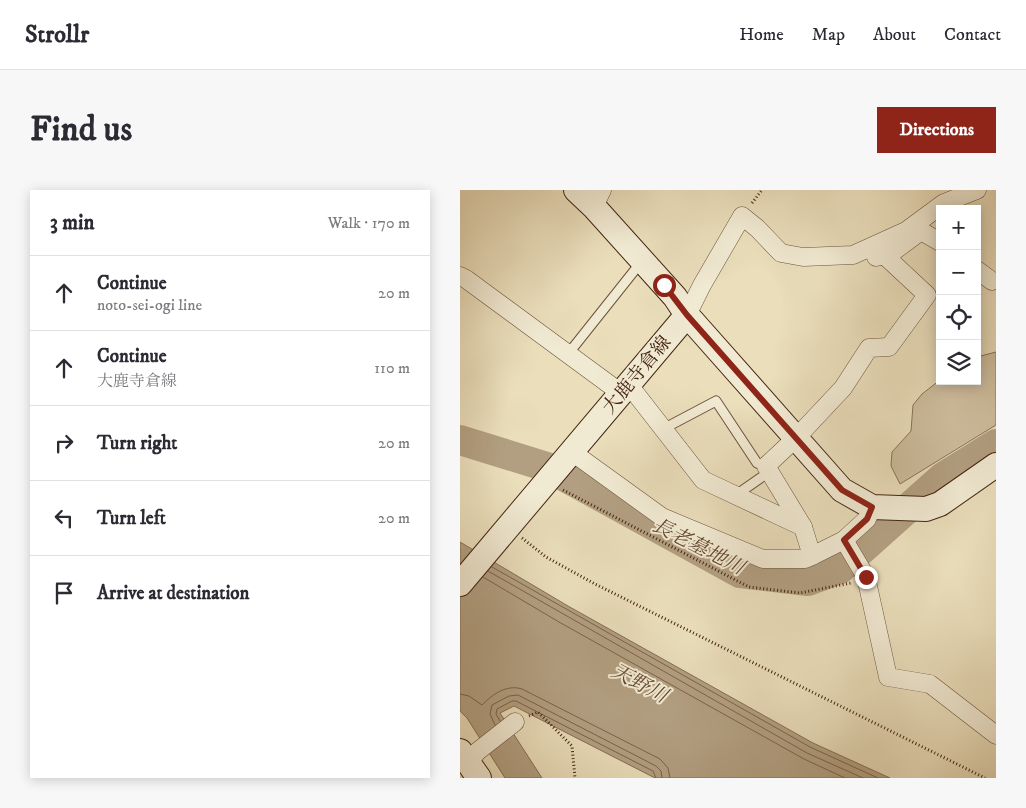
<!DOCTYPE html>
<html lang="en">
<head>
<meta charset="utf-8">
<style>
  :root { --surface:#fff; --page:#f7f7f7; --text:#2b2b33; --muted:#7c7c81; --line:#e1e1e2; --accent:#8f2418 }
  body { margin:0; font-family:"IM FELL DW Pica","Noto Serif JP",serif; background:var(--page); color:var(--text) }
  .controls { position:absolute; right:15px; top:15px; display:grid; overflow:hidden; border-radius:0px; box-shadow:0 2px 12px #0003 }
  .controls button { width:45px; height:45px; display:grid; place-items:center; padding:0; border:0; border-bottom:1px solid var(--line); background:var(--surface); color:var(--text); font:25px sans-serif }
  .stop { position:absolute; width:15px; height:15px; margin:-11px; border:4px solid #8f2418; border-radius:50%; background:#fff }
  .stop.end { background:#8f2418; border-color:#fff; box-shadow:0 1px 5px #0008 }
  .list { margin:0; padding:0; list-style:none }
  h2 { display:flex; justify-content:space-between; align-items:center; height:65px; margin:0; padding:0 20px; font-size:21px }
  h2 small { font-size:16px; font-weight:400; color:var(--muted) }
  .list li { display:grid; grid-template-columns:32px 1fr auto; gap:15px; align-items:center; box-sizing:border-box; height:75px; padding:0 20px; border-top:1px solid var(--line) }
  .list b { display:block; font-size:19px; white-space:nowrap }
  .list p { margin:0; font-size:16px; white-space:nowrap; color:var(--muted) }
  .list em { font-size:16px; font-style:normal; color:var(--muted) }
  .icon { flex:none; width:28px; height:28px; fill:none; stroke:currentColor; stroke-width:2; stroke-linecap:round; stroke-linejoin:round }
  .map { position:relative; flex:none; width:536px; height:588px; overflow:hidden; border-radius:0px }
  header { display:flex; align-items:center; gap:30px; box-sizing:border-box; height:70px; padding:0 25px; background:var(--surface); border-bottom:1px solid var(--line) }
  header strong { font-size:24px }
  nav { display:flex; gap:28px; margin-inline-start:auto; font-size:18px }
  .intro { display:flex; align-items:center; justify-content:space-between; box-sizing:border-box; height:120px; padding:0 30px }
  h1 { margin:0; font-size:35px }
  .button { padding:12px 22px; border-radius:0px; background:var(--accent); color:#fff; font-size:18px; font-weight:700 }
  main { display:flex; gap:30px; padding:0 30px }
  aside { flex:1; background:var(--surface); border-radius:0px; box-shadow:0 2px 12px #0003 }
  .map>svg:first-child { display:block }
</style>
</head>
<body>
<header>
<strong>Strollr</strong>
<nav><a>Home</a><a>Map</a><a>About</a><a>Contact</a></nav>
</header>
<div class="intro"><h1>Find us</h1><a class="button">Directions</a></div>
<main>
<aside>
<h2>3 min<small>Walk · 170 m</small></h2>
<ul class="list">
<li><svg class="icon" aria-label="ahead" viewBox="0 0 24 24"><path d="M12 20V5M6 11l6-6 6 6"/></svg><div><b>Continue</b><p>noto-sei-ogi line</p></div><em>20 m</em></li>
<li><svg class="icon" aria-label="ahead" viewBox="0 0 24 24"><path d="M12 20V5M6 11l6-6 6 6"/></svg><div><b>Continue</b><p>大鹿寺倉線</p></div><em>110 m</em></li>
<li><svg class="icon" aria-label="right" viewBox="0 0 24 24"><path d="M7 20v-9h11M14 6l5 5-5 5"/></svg><div><b>Turn right</b></div><em>20 m</em></li>
<li><svg class="icon" aria-label="left" viewBox="0 0 24 24"><path d="M17 20v-9H6M10 6l-5 5 5 5"/></svg><div><b>Turn left</b></div><em>20 m</em></li>
<li><svg class="icon" aria-label="arrive" viewBox="0 0 24 24"><path d="M6 21V4h12l-3 4 3 4H6"/></svg><div><b>Arrive at destination</b></div></li>
</ul>
</aside>
<div class="map">
<svg width="536" height="588" viewBox="0 0 536 588">
  <rect width="100%" height="100%" fill="#eadebb"/>
  <filter id="stains"><feTurbulence type="fractalNoise" baseFrequency=".004" numOctaves="4"/><feColorMatrix values="0 0 0 0 .2 0 0 0 0 .09 0 0 0 0 .02 0 0 0 .5 -.17"/></filter>
  <radialGradient id="worn" r=".72"><stop offset=".6" stop-color="#630" stop-opacity="0"/><stop offset="1" stop-color="#630" stop-opacity=".3"/></radialGradient>
  <path fill="#cebe9e" stroke="#8a7158" d="M536,162v73l-96,59 -9,-18 1,-14 19,-21 2,-26 9,-11 18,-14 37,1v-24z"/>
  <path fill="#b29f81" stroke="#866e54" d="M0,352l108,64 245,137 77,35h-235l-141,-72 -14,7 42,65h-37l-38,-60 -7,-7z"/>
  <g fill="none" stroke-linecap="round" stroke-linejoin="round">
    <g stroke="#7c6249" stroke-width="1">
      <path d="M32,377l318,180 68,31"/>
      <path d="M28,381l319,182 56,25"/>
      <path d="M23,387l76,45 245,137 41,19"/>
      <path d="M0,504l9,2 13,9c10,-10 24,-21 40,-16l138,70 8,9 2,10"/>
      <path d="M40,531l-4,-7 1,-5 15,-8h4l137,70 3,7"/>
      <path d="M35,535l-5,-11 2,-9 17,-9 9,-1 138,71 5,5 1,7"/>
    </g>
    <path stroke="#b29f81" stroke-width="30" d="M0,250l87,27 193,106 68,8 32,-12 103,-92 53,-33"/>
    <g stroke="#6e523c" stroke-width="11">
      <g id="lane">
        <path d="M108,164l74,-93"/>
        <path d="M203,239l53,-28 41,62 9,3"/>
        <path d="M276,305l33,-23"/>
      </g>
    </g>
    <g stroke="#6e523c" stroke-width="19">
      <g id="street">
        <path d="M134,17l8,-17"/>
        <path d="M416,67l14,-3 31,-23 19,11"/>
        <path d="M517,80l15,11"/>
        <path d="M0,86l6,3 155,114"/>
        <path d="M227,125l15,-30 40,-69 15,12 24,25 22,4 50,-2 53,-24 38,-28 33,-13"/>
        <path d="M169,195l74,95 100,47 9,29"/>
        <path d="M112,262l90,65 101,42h42l7,-3 32,-16 23,-21 5,-12"/>
        <path d="M343,337l-37,-61 30,-28 47,-50 26,-40 20,-1 38,-52 -43,-40"/>
        <path d="M384,350l22,37 22,100 42,7 66,51"/>
        <path d="M8,572l10,-11 37,-29"/>
      </g>
    </g>
    <g stroke="#452411" stroke-width="26">
      <g id="secondary">
        <path d="M116,0l18,17 81,90 12,18"/>
        <path d="M0,394l227,-269 155,175 30,17 54,2 14,-5 56,-39"/>
        <path d="M0,561l19,27"/>
      </g>
    </g>
    <g stroke="#452411" stroke-width="3" stroke-dasharray="1 2.5" stroke-linecap="butt">
      <path d="M292,13l10,-13"/>
      <path d="M103,300l186,97 51,6 51,-10"/>
      <path d="M62,348l24,19 49,27 390,194"/>
      <path d="M69,526l9,-4 34,34 3,32"/>
    </g>
    <use href="#lane" stroke="#f1ead3" stroke-width="9"/>
    <use href="#street" stroke="#f1ead3" stroke-width="18"/>
    <use href="#secondary" stroke="#f1ead3" stroke-width="24"/>
  </g>
  <g fill="none" stroke-linecap="round" stroke-linejoin="round">
    <path stroke="#8f2418" stroke-width="6" d="M204,95l23,30 155,175 30,17 -5,12 -23,21 22,37"/>
  </g>
  <g text-anchor="middle" dominant-baseline="central" stroke-width="4" stroke-linejoin="round" paint-order="stroke">
    <g font-size="19" fill="#452411" stroke="#f1ead3">
      <text transform="translate(177 185) rotate(-50)">大鹿寺倉線</text>
    </g>
    <g font-size="20" font-style="italic" fill="#664933" stroke="#f1ead3">
      <text transform="translate(238 357) rotate(27)">長老墓地川</text>
      <text transform="translate(179 494) rotate(28)">天野川</text>
    </g>
  </g>
  <rect width="100%" height="100%" filter="url(#stains)"/>
  <rect width="100%" height="100%" fill="url(#worn)"/>
</svg>
<div class="controls">
<button>+</button>
<button>−</button>
<button><svg class="icon" aria-label="locate" viewBox="0 0 24 24"><circle cx="12" cy="12" r="6"/><path d="M12 2v4M12 18v4M2 12h4M18 12h4"/></svg></button>
<button><svg class="icon" aria-label="layers" viewBox="0 0 24 24"><path d="M12 4l9 5-9 5-9-5zM3 14l9 5 9-5"/></svg></button>
</div>
<div class="stop" style="left:204px;top:95px"></div>
<div class="stop end" style="left:406px;top:387px"></div>
</div>
</main>
</body>
</html>
